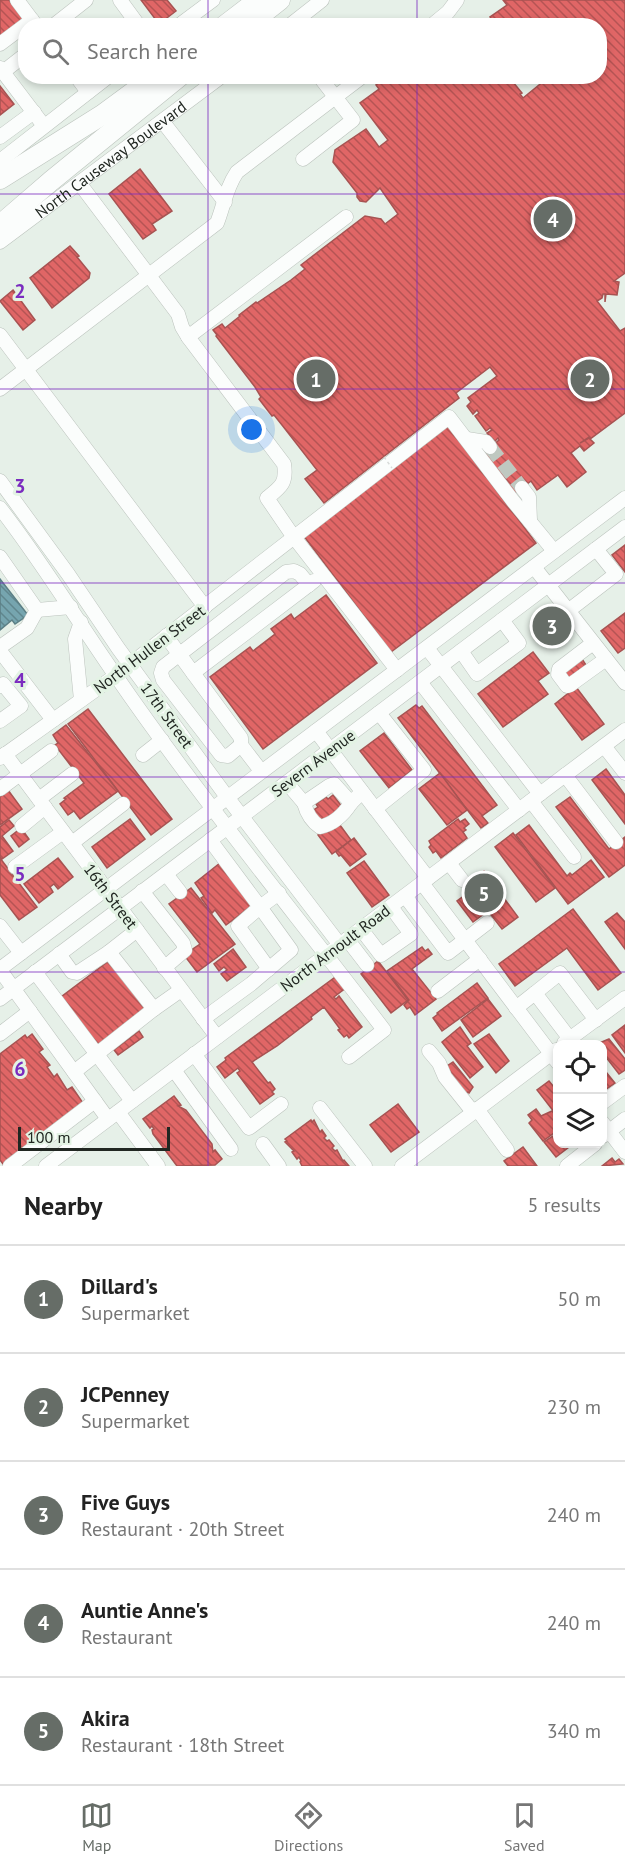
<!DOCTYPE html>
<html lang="en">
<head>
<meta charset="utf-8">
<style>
  :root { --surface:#fff; --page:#f2f2f2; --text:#222; --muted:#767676; --line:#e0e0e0; --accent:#666d67 }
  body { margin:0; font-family:"PT Sans",sans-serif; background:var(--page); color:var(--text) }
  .controls { position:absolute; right:18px; bottom:18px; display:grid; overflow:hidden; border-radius:12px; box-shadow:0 3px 9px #0003 }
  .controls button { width:54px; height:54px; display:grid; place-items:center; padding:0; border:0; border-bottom:2px solid var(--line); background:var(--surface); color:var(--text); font:30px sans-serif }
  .scale { position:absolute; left:18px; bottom:15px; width:152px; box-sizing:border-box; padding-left:6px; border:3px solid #212722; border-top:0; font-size:16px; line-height:21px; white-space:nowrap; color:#212722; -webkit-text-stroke:4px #e3f3e4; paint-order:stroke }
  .you { position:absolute; left:252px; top:430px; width:21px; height:21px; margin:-15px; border:4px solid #fff; border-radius:50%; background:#1a73e8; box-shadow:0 0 0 9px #1a73e833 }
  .badge { display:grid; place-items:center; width:39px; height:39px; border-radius:50%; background:var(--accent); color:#fff; font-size:20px; font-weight:700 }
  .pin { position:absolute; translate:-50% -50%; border:3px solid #fff; box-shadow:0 2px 6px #0006 }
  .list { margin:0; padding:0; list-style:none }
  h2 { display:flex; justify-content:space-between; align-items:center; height:78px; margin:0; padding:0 24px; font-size:26px }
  h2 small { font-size:20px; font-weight:400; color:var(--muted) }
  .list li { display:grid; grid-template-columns:39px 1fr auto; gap:18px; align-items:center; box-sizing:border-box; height:108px; padding:0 24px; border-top:2px solid var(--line) }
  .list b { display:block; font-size:22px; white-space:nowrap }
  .list p { margin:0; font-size:20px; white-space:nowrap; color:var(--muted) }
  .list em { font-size:20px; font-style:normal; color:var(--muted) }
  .icon { flex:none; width:33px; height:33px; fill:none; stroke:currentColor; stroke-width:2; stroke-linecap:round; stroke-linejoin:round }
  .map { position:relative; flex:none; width:625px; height:1166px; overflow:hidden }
  .search { position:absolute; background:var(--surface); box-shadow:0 3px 9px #0003; left:18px; right:18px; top:18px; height:66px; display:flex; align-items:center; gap:15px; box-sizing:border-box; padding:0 21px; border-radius:24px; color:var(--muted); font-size:22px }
  .sheet { height:618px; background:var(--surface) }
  nav { display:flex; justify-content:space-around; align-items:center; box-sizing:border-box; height:84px; border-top:2px solid var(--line); background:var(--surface); font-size:16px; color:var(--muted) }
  nav a { display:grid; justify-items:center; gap:3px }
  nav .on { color:var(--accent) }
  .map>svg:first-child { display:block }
</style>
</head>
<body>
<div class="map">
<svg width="625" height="1166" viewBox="0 0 625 1166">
  <defs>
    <pattern id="shops-back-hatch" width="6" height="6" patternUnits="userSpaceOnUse" patternTransform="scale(1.5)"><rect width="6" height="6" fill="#e06666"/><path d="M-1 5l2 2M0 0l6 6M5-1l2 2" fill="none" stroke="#b55454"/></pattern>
    <pattern id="public-back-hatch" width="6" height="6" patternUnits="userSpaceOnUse" patternTransform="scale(1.5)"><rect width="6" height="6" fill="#76a5af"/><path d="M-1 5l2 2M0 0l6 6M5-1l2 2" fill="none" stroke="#60868e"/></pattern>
  </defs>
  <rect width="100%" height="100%" fill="#e6f0e8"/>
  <g fill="url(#shops-back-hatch)" stroke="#a75352" stroke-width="1.5">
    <path d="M0,0h9l15,20 -24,18z"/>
    <path d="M141,0h26l9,11 -17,13z"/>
    <path d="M503,0h122v273l-11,8 5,1 -2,13 -11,-1 -1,8v-8h-2l-1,4 -5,3 23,30 5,-3v85l-35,26 -1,-2 -9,6 9,-5 5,5 -10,8 -4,-5 -9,7 15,19 -19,15 -9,-12 -21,15 -6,-9 -17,13 -31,-41 16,-13 -1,-2 -4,4 -7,-9 5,-3 -2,-2 -4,3 -11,-15 4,-3 -2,-3 -4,4 -6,-8 4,-4 -3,-4 29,-22 -7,-9 -34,26 3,5 -135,105 -19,-24 12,-9 -35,-45 -8,-10 -2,1 -13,-17 2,-2 -6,-10 -39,-51 1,-1 -4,-5 9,-6 3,4 15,-12 -1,-1 17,-13 1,1 34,-23 14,-11 -4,-4 64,-49 16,3 4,5 13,-10 -18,-26 -14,14 -6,-1 -3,-4v-4l-24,-31 2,-12 31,-21 13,18 9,-7 -28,-37 19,-14 -3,-4 12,-9h120l14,17 -2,1 3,4 27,-22h50v-50h-103l-7,-9 17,-12z"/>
    <path d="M0,86l14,18 -14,11z"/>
    <path d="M140,169l32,42 -20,13 4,6 -13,9 -34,-45z"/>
    <path d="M70,246l9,10 -2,1 13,16 -1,5 -37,30 -22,-30z"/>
    <path d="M13,290l22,30 -12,10 -23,-29z"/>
    <path d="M448,426l88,117 -145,109 -88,-117z"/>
    <path d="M625,545v27l-13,-17z"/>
    <path d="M326,595l51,68 -114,86 -53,-72 40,-30 3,4 22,-17 -4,-5 20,-15 3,5z"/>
    <path d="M553,609l16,21 -18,14 -16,-22z"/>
    <path d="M625,613v35l-7,5 -17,-22z"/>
    <path d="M533,652l16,21 -11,8 10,13 -45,33 -25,-33z"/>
    <path d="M580,656l8,12 -19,15 -9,-12z"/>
    <path d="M576,687l28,37 -22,16 -27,-36z"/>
    <path d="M416,705l3,3 3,-2 75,99 -15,11 6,7 -7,5 -83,-110z"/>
    <path d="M88,709l84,110 -21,16 -83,-111z"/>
    <path d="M66,725l52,66 -38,28 -6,-8 -6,4 -8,-11 6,-5 -2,-1 20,-15 -29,-38 3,-2 -5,-8z"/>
    <path d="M384,733l28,37 -23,18 -29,-37z"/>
    <path d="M606,769l19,26v29l-33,-44z"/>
    <path d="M440,773l27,37 -20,15 -28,-36z"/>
    <path d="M8,790l14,19 -22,16v-28z"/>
    <path d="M333,795l10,13 -19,13 -2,-2 -3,2 -7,-10 6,-4 -2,-3 10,-7 2,2z"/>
    <path d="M570,797l39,52 16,-12v28l-16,12 -53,-70z"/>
    <path d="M130,819l15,20 -38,29 -15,-21z"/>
    <path d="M458,819l2,3 5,-3 4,5 -5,4 2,2 -3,2 4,6 -26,20 -5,-7 -3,2 -4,-6 2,-2 -2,-4z"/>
    <path d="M9,820l5,6 -12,10 11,15 -11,8 -2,-2v-30z"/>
    <path d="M337,821l14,19 -19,14 -14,-19z"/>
    <path d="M529,825l38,51 3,-3 2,2 19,-15 13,17 -36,27 -52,-69z"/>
    <path d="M21,828l8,11 -10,8 -8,-11z"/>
    <path d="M513,833l42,55 -19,14 -41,-55z"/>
    <path d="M354,838l12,16 -16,12 -9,-11 -2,1 -3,-4z"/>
    <path d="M0,858l37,49 -18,13 -19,-25z"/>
    <path d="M58,858l15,19 -15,12 -4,-5 -4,3 3,5 -14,11 -15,-19z"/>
    <path d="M364,861l25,34 -17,12 -25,-34z"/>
    <path d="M220,863l34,41 -28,21 -11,-15 -3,3 -11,-15 3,-2 -9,-13z"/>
    <path d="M484,871l34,46 -16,12 -14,-18 -15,11 -16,-21 23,-17 -5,-6z"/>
    <path d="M191,888l44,56 -38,28 -13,-17 16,-11 -31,-40z"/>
    <path d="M573,909l48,64 -23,17 -31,-42 -52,38 -16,-22z"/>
    <path d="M617,913l8,9v27l-20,-27z"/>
    <path d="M422,947l3,4 3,-2 4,5 -20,15 24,30 -21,16 -5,-8 -3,2 -3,-4 5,-5 -22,-29z"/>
    <path d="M233,949l13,18 -19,14 -6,-7 6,-4 -3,-3 -5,4 -5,-7z"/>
    <path d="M110,960l37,48 -49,37 -37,-48z"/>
    <path d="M378,961l30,39 -17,13 -30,-39z"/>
    <path d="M338,975l9,12 -13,10 2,2 3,-3 23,31 -13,11 -2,-3 -3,2 -6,-7 2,-1 -16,-22 -13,10 1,2 -35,27 -25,16 16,21 2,-1 5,7 -3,3 2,2 -14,10 -23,-31 3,-2 -2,-3 -13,10 -8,-11 9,-7 -1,-2z"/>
    <path d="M477,983l11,15 -46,33 -9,-13 5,-4 -1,-1z"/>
    <path d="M488,999l13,17 -28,21 -12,-17z"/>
    <path d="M625,1025v28l-13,-18z"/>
    <path d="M460,1027l11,16 -4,3 16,21 -13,11 -28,-36z"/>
    <path d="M139,1031l4,6 -25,18 -4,-5z"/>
    <path d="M32,1034l11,15 -4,3 11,13 -3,2 7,10 3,-3 10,16 5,-3 11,16 -80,61 -3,-4v-106l25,-19 2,3z"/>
    <path d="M489,1034l20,27 -13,12 -22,-29z"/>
    <path d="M609,1039l16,20v11l-6,4 -17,-22v-8h-5z"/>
    <path d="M453,1062l20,25 -4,6 -1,-1 -4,2 -20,-26z"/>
    <path d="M602,1067l13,16 -13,9z"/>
    <path d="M549,1081l9,11v25l-21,-27z"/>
    <path d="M174,1096l7,9 -3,1 8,4 26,34 1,8 2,-2 7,9 -7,6 -38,1 -24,-32 -1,-4 2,-1 -2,-3 -2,2 -7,-9z"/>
    <path d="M398,1104l21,28 -28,20 -21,-27z"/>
    <path d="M536,1109l5,7 11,-5 6,7v12l-15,11 -14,-18 3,-3 -4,-5z"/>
    <path d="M311,1120l1,2 2,-2 6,12 2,-2 4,6 -2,2 3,3 2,-1 5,6 -2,2 3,3 2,-1 6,11 1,-1 5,6h-47l-2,-4 1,-1 -2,-4 -2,2 -5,-7 2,-1 -9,-9 2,-1 -2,-2z"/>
    <path d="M556,1134l2,10h15l-17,13 -12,-15z"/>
    <path d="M523,1147l14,19h-29l-4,-5z"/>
    <path d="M612,1158l3,4 4,-3 4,5 -21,2z"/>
  </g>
  <path fill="url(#public-back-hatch)" stroke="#5c7f85" stroke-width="1.5" d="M0,579l28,36 -13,9 -3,-4 -12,10z"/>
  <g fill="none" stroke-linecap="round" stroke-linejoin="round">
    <path stroke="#bfc8c0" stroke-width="14" stroke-dasharray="14 7" stroke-linecap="butt" d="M490,447l32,41"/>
    <g stroke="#bcc3bd" stroke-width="15">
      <g id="minor">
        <path d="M17,0l15,20"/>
        <path d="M120,0l19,26"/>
        <path d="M53,26l33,-26"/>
        <path d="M178,26l35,-26"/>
        <path d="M289,26l33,-26"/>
        <path d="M431,26l17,-14 9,-12"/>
        <path d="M0,44l32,-24 4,6"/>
        <path d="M0,68l44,58"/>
        <path d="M3,72l23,-18"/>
        <path d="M76,76l12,16"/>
        <path d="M163,122l62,80"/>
        <path d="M0,137l34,-25"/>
        <path d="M303,159l50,-39 -34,-44"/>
        <path d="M0,161l109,-85"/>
        <path d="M80,184l98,130 4,13 6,10"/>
        <path d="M346,217l-158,120 96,127c3,19 -3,23 -17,34l26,38 104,134"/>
        <path id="s1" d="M0,242l222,-166"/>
        <path d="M0,335l205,272"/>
        <path d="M0,389l217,-166c7,-18 9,-35 20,-51l126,-96"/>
        <path d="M467,439l19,3 4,5"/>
        <path d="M0,481l68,93 50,74 109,149 113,148"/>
        <path d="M522,488l7,9 1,23"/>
        <path d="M0,508c42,54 77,112 116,168 84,122 179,237 268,354l-35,27"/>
        <path d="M0,557l37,53"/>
        <path d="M534,567l91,116"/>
        <path d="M37,610l34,-3"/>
        <path d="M568,611l48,-37 -20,-25"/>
        <path d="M81,622l-6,17 6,61"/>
        <path d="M166,636l27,37 121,-92"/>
        <path d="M593,643l-34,26 -1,5 9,12 3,-1 36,-26"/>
        <path d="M0,647l27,-19 10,-18"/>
        <path d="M427,648l113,146"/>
        <path d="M0,651l53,69"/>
        <path d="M461,651l16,23 42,-31 -17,-23"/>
        <path d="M193,673l48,65v7l20,26"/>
        <path d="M420,682l99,128"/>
        <path d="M0,686l3,-2 18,22 -21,15"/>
        <path d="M316,731l112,147"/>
        <path d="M241,745l-13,11 -7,-1 -58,-75 -2,-7 2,-6 123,-95 8,-1 6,3 9,11"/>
        <path d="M604,746l21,27"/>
        <path d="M5,754l212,283"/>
        <path d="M143,755l19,-15"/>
        <path d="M0,758l115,-82 334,-259 64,84 41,50"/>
        <path d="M565,775l51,67"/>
        <path d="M287,783l17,20 25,-17 5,-2 17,19 11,-11"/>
        <path d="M0,789l51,-38"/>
        <path d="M39,799l33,-25"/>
        <path d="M531,801l43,56"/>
        <path d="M304,803c3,11 7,18 16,24 13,-3 24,-13 31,-24"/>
        <path d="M375,809l49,-39 -45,-57"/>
        <path d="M22,826l23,-19"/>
        <path d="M210,840l50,67 -22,19 31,43"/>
        <path d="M72,843l51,-39"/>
        <path d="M449,863l13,17"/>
        <path d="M15,867l48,-35"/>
        <path d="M166,874l14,18"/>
        <path d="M422,883l136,180"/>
        <path d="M142,891l41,52 2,7 -21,18"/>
        <path d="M405,896l43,57 39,-30"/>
        <path d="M0,926l21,27"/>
        <path d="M361,929l20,26 30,-21 -20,-27"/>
        <path d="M347,939l20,26"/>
        <path d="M109,952l28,-22"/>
        <path d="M59,954l13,18 5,1 32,-21 45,57 27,-19"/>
        <path d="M0,969l625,-471"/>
        <path d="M0,970l108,149"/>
        <path d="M35,972l97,129"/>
        <path d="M438,991l42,-32"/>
        <path d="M535,993l25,-20 36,47"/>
        <path d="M0,999l625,-472"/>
        <path d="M516,1008l19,-15 35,46"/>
        <path d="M203,1019l48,-35 40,-34 -31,-43 19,-14"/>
        <path d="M0,1034l30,-23"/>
        <path d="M564,1043l61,-45"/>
        <path d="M429,1051l10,12 6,14 28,35"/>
        <path d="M194,1054l55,74 32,-24"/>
        <path d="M174,1070l57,79"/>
        <path d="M74,1072l80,-63"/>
        <path d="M602,1103l23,-17"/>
        <path d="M320,1108l45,58"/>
        <path d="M477,1109l30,41"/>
        <path d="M118,1112l40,54"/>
        <path d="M602,1122l23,30"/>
        <path d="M603,1136l22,-17"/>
        <path d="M263,1144l16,22"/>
        <path d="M10,1166l85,-65"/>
        <path d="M46,1166l579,-436"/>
        <path d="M402,1166l154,-116"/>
        <path d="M567,1166l28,-22"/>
      </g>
    </g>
    <g stroke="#bcc3bd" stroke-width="21">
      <g id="highway">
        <path d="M224,26l34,-26"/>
        <path d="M247,26l33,-26"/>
        <path d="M0,179l102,-64 53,-39"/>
        <path d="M0,225l51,-44 129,-105"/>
      </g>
    </g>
    <use href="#minor" stroke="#fbfdfc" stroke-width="14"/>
    <use href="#highway" stroke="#fbfdfc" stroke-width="20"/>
    <path stroke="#d8dbd9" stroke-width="1.5" stroke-dasharray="3 3" stroke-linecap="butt" d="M384,457l8,11"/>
  </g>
  <path fill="none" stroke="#7b2cbf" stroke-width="1.5" stroke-opacity="0.55" d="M208,0v26M417,0v26M208,76v1090M417,76v1090M0,194h625M0,389h625M0,583h625M0,777h625M0,972h625"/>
  <g text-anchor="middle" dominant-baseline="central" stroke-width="6" stroke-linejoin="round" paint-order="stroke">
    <g font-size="16" fill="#212722" stroke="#e3f3e4">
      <text stroke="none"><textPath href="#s1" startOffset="138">North Causeway Boulevard</textPath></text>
      <text transform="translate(149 649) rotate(-37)">North Hullen Street</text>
      <text transform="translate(167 715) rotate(54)">17th Street</text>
      <text transform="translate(313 763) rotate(-37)">Severn Avenue</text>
      <text transform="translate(111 896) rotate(53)">16th Street</text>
      <text transform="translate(335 948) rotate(-37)">North Arnoult Road</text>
    </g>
  </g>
  <g font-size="20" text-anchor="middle" font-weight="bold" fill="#7b2cbf" stroke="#e3f3e4" stroke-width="6" stroke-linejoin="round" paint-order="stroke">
    <text x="20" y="298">2</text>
    <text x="20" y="493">3</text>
    <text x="20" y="687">4</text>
    <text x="20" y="881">5</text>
    <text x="20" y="1076">6</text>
  </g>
</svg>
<div class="controls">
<button><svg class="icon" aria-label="locate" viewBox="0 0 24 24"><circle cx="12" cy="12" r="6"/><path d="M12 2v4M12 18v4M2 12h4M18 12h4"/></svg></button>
<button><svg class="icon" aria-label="layers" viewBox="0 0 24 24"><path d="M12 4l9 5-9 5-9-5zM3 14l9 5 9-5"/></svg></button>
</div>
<div class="scale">100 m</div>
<div class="you"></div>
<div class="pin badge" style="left:316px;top:379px">1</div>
<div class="pin badge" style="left:590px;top:379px">2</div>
<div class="pin badge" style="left:552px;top:626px">3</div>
<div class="pin badge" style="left:553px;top:219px">4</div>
<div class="pin badge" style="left:484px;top:893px">5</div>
<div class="search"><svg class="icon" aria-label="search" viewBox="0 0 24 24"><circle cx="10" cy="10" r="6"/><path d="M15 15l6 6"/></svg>Search here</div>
</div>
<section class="sheet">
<h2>Nearby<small>5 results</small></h2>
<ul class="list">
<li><span class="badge">1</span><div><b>Dillard's</b><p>Supermarket</p></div><em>50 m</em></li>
<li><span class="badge">2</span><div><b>JCPenney</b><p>Supermarket</p></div><em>230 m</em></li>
<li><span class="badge">3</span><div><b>Five Guys</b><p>Restaurant · 20th Street</p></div><em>240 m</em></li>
<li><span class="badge">4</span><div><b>Auntie Anne's</b><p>Restaurant</p></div><em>240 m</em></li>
<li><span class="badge">5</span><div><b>Akira</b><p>Restaurant · 18th Street</p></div><em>340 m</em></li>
</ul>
</section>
<nav>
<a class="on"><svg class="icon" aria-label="map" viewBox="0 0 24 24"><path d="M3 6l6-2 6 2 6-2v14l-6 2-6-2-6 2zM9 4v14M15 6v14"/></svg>Map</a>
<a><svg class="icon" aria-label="directions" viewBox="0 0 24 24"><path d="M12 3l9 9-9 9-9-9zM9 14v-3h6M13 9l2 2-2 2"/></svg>Directions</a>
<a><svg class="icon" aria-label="saved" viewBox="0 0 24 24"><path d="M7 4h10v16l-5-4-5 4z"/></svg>Saved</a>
</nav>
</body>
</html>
